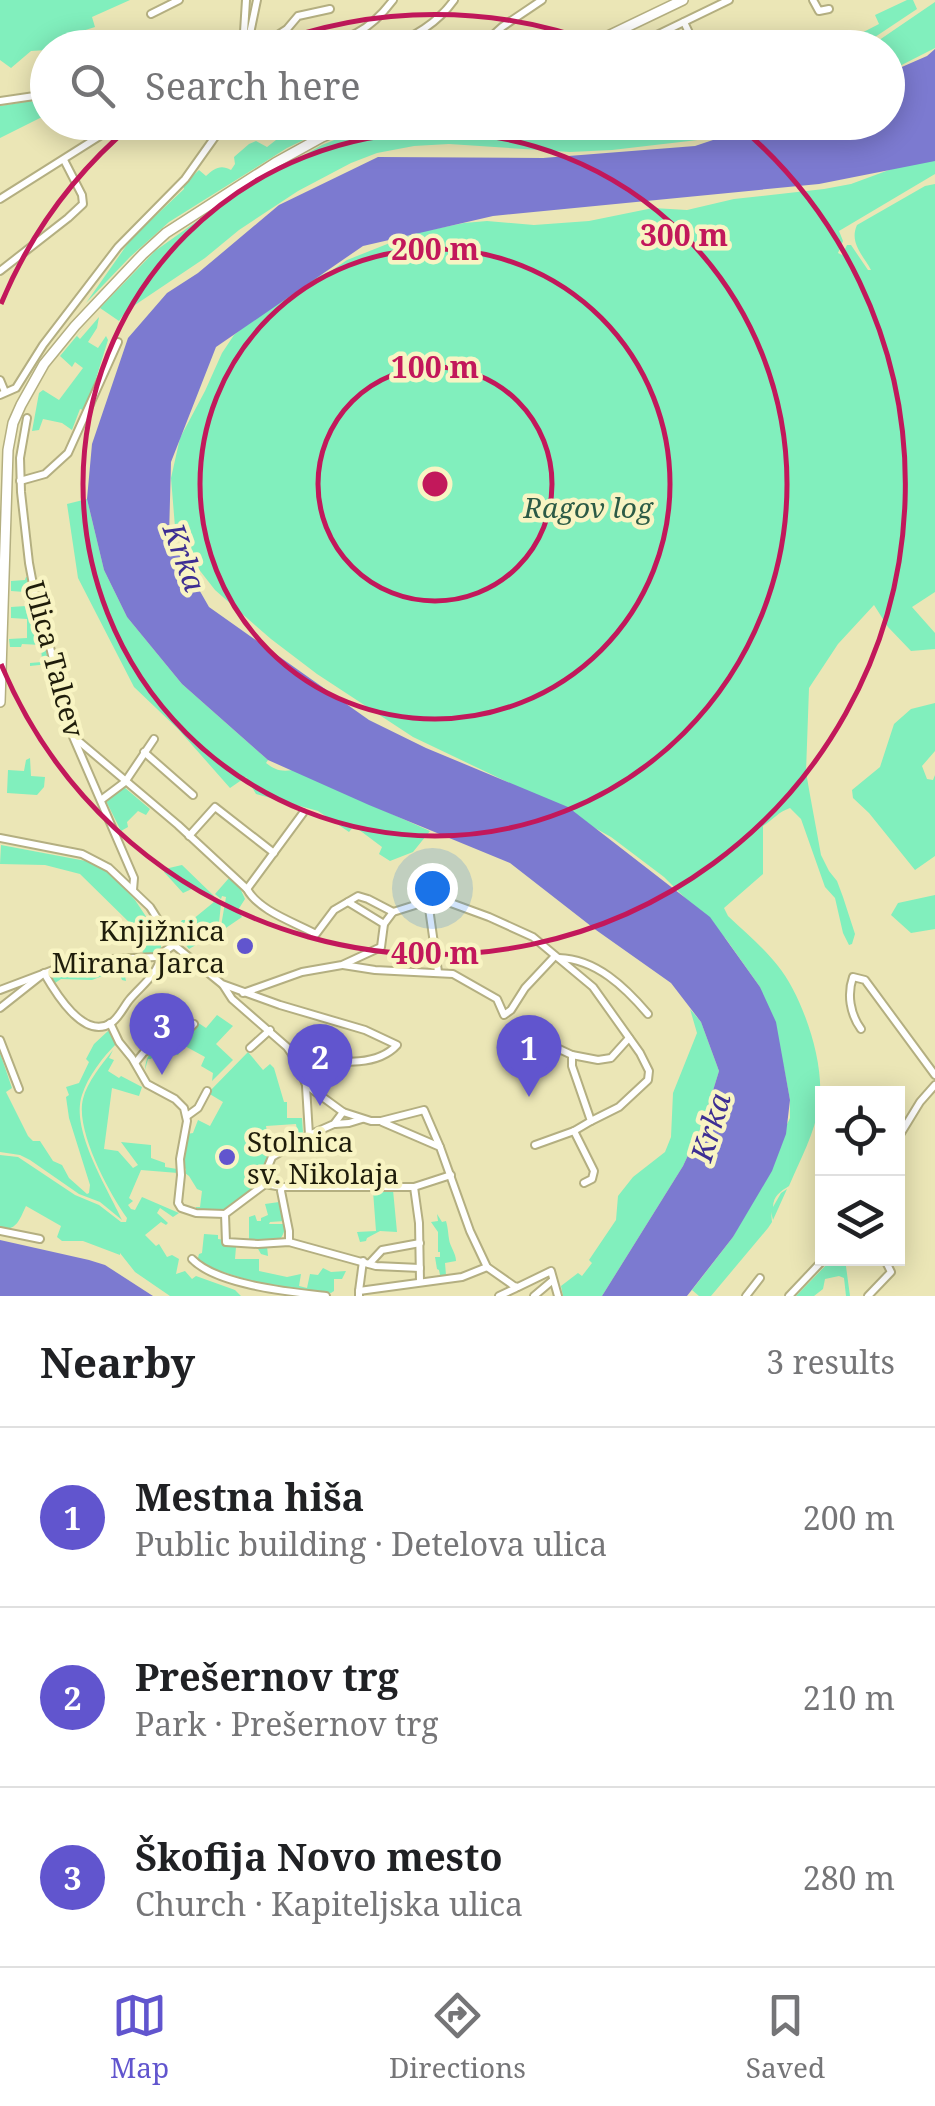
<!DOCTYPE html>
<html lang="en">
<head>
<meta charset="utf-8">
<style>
  :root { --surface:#fff; --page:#f2f2f2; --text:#202124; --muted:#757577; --line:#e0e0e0; --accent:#6155ce }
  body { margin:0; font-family:"Noto Serif",serif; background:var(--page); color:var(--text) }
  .controls { position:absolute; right:30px; bottom:30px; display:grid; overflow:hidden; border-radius:0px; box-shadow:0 5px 25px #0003 }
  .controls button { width:90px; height:90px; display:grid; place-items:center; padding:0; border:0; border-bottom:2px solid var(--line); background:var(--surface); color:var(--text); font:50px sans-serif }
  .you { position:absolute; left:432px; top:888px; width:35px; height:35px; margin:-25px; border:8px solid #fff; border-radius:50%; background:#1a73e8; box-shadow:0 0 0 15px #1a73e833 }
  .badge { display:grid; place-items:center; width:65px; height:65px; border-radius:50%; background:var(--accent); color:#fff; font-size:32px; font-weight:700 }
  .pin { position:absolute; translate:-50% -82px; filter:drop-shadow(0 2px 5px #0008) }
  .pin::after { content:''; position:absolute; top:52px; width:35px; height:30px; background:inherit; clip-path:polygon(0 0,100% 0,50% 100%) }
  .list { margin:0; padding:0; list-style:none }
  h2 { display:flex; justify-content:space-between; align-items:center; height:130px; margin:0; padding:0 40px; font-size:42px }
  h2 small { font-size:32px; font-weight:400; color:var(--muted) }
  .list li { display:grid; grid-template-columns:65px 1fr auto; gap:30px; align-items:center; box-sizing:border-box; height:180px; padding:0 40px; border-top:2px solid var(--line) }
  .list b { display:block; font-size:38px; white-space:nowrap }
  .list p { margin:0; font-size:32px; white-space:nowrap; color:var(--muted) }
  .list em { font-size:32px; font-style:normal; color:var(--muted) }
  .icon { flex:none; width:55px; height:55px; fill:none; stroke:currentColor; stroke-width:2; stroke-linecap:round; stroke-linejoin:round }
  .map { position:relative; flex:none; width:935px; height:1296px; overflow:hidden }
  .search { position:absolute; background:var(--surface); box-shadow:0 5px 25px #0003; left:30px; right:30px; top:30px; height:110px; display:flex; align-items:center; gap:25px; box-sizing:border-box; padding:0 35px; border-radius:55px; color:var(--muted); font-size:38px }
  .sheet { height:670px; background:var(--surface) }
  nav { display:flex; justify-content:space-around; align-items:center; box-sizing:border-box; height:140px; border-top:2px solid var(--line); background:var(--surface); font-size:28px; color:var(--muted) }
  nav a { display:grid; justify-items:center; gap:5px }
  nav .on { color:var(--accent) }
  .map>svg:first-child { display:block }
</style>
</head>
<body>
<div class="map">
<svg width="935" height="1296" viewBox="0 0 935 1296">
  <rect width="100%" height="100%" fill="#ebe6b6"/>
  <g fill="#81efbd">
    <path d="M0,0h130l-38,17 3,10 -19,6 4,14 -32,1 -1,2 -16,1 -20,17 -11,-8z"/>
    <path d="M907,0h6l4,9 -57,38h-21l-5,-11 5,-2 5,8 35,-18 -4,-9z"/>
    <path d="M935,2v46l-47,24v-24l-19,-1z"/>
    <path d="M30,101l5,1 7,15 -42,21v-32z"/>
    <path d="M393,122l123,1 50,10 38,-3 34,-7h120l-43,15 -103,12 -42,2 -121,-8 -35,2 -37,7 -26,10 -53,28 -59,39 -34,28 -73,49h-3l-10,14 -19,-13 55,-57 76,-54 91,-52 37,-15z"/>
    <path d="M276,123h63l-52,25 -118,74 -39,35 -44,46 45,-64 53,-50 -1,-4 16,-15 7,6c8,-7 14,-12 25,-6l4,-6 -1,-7 15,-13 7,-3 11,6 18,-14 -2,-4 -7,-1z"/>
    <path d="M935,153v21l-96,57 4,10 -5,12 4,2 5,-10h4l17,25h3c-8,-15 -22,-27 -14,-45l68,-39 10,-2v408l-23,15 23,26v16l-24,2 -23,-24 -14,-22 -36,39 -29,44 -3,84 4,23 11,60 8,16 8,10 6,16 12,37 -3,10 -3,1 -6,-12 -8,-35 -10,-11 -24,-68 -11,-11c-12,4 -16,11 -27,18v48l-39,34 4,8c17,16 35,31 50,50 25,31 48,99 41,139 -4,28 -19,55 -30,81 -8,5 -16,10 -16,21l8,-14 6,-4 -14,31 -2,-8 1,10 -4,6 -57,68h-12l-7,-6 41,-53 57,-119v-18l-6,-32 -24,-81 -34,-48 -62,-62 -53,-40 -68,-38 -130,-62 -96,-63 -46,-35 -56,-49 -32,-41 -8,-22 -4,-49 9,-40 25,-47 17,-38 12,-18 22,-18 55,-38 20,-8 16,-11 68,-27 49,-10 23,-2 47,4 55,-4 64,-13 34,2 47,-11 90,-10 27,-5z"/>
    <path d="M99,317l-2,11 -9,14 10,6 8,-12 2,4 -22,71 -6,-2 -8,21 -10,-7 -19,-4 -4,11 -7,1 7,-38 4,-3 16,10 24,-32 -8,-6 -3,5 -12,-11 31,-37 -14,17 3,3z"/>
    <path d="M87,499l17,71 23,47 55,67 86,76 -2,3c9,7 15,9 27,7l137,61 -17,21 -23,9 -11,-7 3,-7 -28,-21 -5,6 -31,-21 -62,-17 -10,-17 -16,11 -52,-59 -44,-42 -56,-109 -11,-74z"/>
    <path d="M26,577l3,1 20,86 -19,2v-3l12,-1 -1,-17 -19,-1 -1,3h-11l-1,-8 18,-1v-19l-16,-1v-11l15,-1 -1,-14 -14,-1v-10l14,-1z"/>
    <path d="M935,703v48l-13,15 5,13 6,1 2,-5v81l-20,14 -46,-57 -16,-15 -1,-8 28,-23 14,-43 17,-15z"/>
    <path d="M30,758l1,18 14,1 -1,10 -7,8 -30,-2 1,-23 16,1 2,-11z"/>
    <path d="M124,787l26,22 -4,6 -8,-4 -11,11 1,5 -7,4 -15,-30z"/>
    <path d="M1,845l85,16 25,13 24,26 26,39v10l-6,4 -12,1 -2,-15 -7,-12 -54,-53 -35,-9 -45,-1z"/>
    <path d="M182,865l32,31 3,7 4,1 -3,28 -29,17 -4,-5 8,-8 -12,-14 1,-2h10l22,-18 -18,-15 -13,6 -19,-21 5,-4z"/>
    <path d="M229,878l11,10 5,11 -7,11 4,7 -22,15 6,-35 -4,-1 -1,3 -6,-5z"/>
    <path d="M935,895v34l-24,4 -20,-18 7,-12z"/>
    <path d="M114,963h28l2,1h-5l-14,12 1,5 -4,-1 -4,-10 -26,10 -31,-1 -6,4 -3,-4 1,-4 31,-10z"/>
    <path d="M690,1009l11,13 18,49 -16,52 -20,43 -81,130h-39l-2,-10 17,-13 4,3 10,-13 -3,-3 27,-40 2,-24 15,-19 32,-25 6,-15 2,-44 24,-60z"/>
    <path d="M217,1015l16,11 -17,18 17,16 -21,21 1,-8 -12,-7 4,-9 -22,-12 -5,10 -16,-6 -6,2 -5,8h-3l-3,11c2,-27 17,-19 35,-30 7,-4 12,-11 17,-18l9,6z"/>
    <path d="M108,1031l3,1 6,11c-14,14 -29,33 -35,52 -12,35 26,94 40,125l-22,-18 -21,-8 -49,-34 -10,-5 -20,-3v-99l12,35 -6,4 22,44 5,5h7l13,20 9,4 7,13 18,16 2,-1 1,-8 -21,-67 -3,-21 3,-2 -3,-8 13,-4 10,-21 -3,-3 8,-15z"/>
    <path d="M113,1050l-4,8 5,2 -6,11 11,7 2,-2 21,11 -3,9 -27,-8 -8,61 14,2 15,17 5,-3 -17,-23 30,3v13l14,5v4l12,2 1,4 -37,-3 -12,28 4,3 -5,4 3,4 4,1 7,-13 37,16 -6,4 -13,-9 -3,5 11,10 -2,2 -5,-3 -16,13 11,11 3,-2 8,13 5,-2 7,4 -3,15 9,-3 7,8 4,-3 39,14 6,6h-71l-35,-24 -15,-19v2l-37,-14h-21l-5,-4 4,-11 -35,-20c-6,12 -9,26 -26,22v-73l18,2 57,38 24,10 22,17h5l1,-4c-18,-25 -52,-88 -44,-119 4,-17 19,-35 30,-49z"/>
    <path d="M248,1052l15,18 7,-6 4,4 10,34h3v16h15l1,15 -10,7 -1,-3 6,-1 -2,-12 -30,2 4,26 -12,35 -34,24 -28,-1v-3h4l2,-16 -5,-2 -8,-13 -4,-3 1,-4 -3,-2 4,-33 6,-1 5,-13 12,6 13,-24 -15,-9z"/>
    <path d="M393,1190l4,42 -17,-1 -13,7 -1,3 -6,1 -3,-10 19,-1 -3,-40z"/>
    <path d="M279,1202l6,19 -15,1 -1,2h17c-2,8 -3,14 -10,18l-27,-1v-24l6,-2 2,6h4v-3l7,-3 -3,-11z"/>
    <path d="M437,1214l5,8 4,-1c2,7 2,11 3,18 1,8 7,14 7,22l-11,2 1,12h-6l-1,-5 -2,-1 -2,-12h5v-5h-2v-20l-7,-10 7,-1z"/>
    <path d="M204,1234l14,1v4l49,7 1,10 -7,-2 -4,-7h-21l-1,12h24v12l28,6 14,-3 -2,12 8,2 3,-14 8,1 5,-7 8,4 15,-1 -4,8h-8v12l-3,2 -69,-9 -59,-18 -6,-4 2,-8 3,-1z"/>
    <path d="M833,1258l12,1 5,37h-4l-2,-18 -5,-2 -14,3 -2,10 -9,7h-18z"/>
  </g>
  <g fill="#7c7ad0">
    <path d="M935,49v112l-116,23 -326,32 -130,30 -147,101 -45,115 -2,75 40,70 160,113 57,28 142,59 142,110 50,70 16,35 14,78 -4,34 -14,37 -39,66 -46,59h-85l81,-130 20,-43 16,-52 -18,-49 -30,-39 -75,-53 -86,-67 -141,-58 -101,-45 -86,-76 -55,-67 -23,-47 -17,-71 5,-55 36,-106 39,-45 31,-20 81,-68 99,-48 165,1 152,-12 69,-23 124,-1v-49l39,-17z"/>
    <path d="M0,1240l89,20 16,5 48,31h-153z"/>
  </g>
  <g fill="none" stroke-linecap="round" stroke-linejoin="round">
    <g stroke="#b4af81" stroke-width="10">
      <g id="minor">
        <path d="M813,0l6,11 10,-2"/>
        <path d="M151,14l28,-14"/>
        <path d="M684,22l7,15 5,4 22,-2 4,9"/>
        <path d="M243,48l3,-48"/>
        <path d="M247,48l10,-48"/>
        <path d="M258,48l29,-19 11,-13 32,-7"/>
        <path d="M310,48c38,-8 59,-16 83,-48"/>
        <path d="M388,48c26,-12 49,-24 66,-48"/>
        <path d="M479,48l23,-21 40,-27"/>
        <path d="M630,48l99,-48"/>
        <path d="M0,101l48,-7"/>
        <path d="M219,129l14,-7"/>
        <path d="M0,199l122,-77"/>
        <path d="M0,271l68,-53 15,-14 -1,-9 -18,-35"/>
        <path d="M0,380l5,12"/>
        <path d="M0,395l16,-7 27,-43 75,-98 67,-68 32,-45 3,-10"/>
        <path d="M27,418l-7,40 1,34 8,71 9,48 11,32 22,89 63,146 -1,12"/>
        <path d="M20,481l25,-7 23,-21 50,-111"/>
        <path d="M75,738l103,87 69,64c12,22 47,33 69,45l18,-24 24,-14 10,3 25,13"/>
        <path d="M144,752l49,43"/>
        <path d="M101,800l24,-18 29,-43"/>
        <path d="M189,836l26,-29 59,46"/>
        <path d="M0,838l82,16 27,14 41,39 24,38 48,39 58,21 85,25 32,15c-22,24 -63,16 -92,13l-9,2"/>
        <path d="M247,889l56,-76"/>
        <path d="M428,901l10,71"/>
        <path d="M348,902l36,22"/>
        <path d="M559,958c37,1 66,29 89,56"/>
        <path d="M343,965l32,5 78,4 44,25 7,16 7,-5 14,-22 30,-32"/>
        <path d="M44,973c11,19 40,68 67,50 8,-5 13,-17 19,-24 13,-15 27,-24 31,-43"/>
        <path d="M223,985l9,14 55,48 9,13 10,25 37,27 28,9h10l43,-11 16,37"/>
        <path d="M0,990l69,-26 21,-4 66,-3 18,-12"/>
        <path d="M243,993l59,-21 40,-7 39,-18 3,-23 9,-12 35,-11 20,1 41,15 44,20 60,50 47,66 9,18 -1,9 -29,27 -28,14"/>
        <path d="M0,1008l43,-34"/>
        <path d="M110,1023l9,19 13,16 15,26 28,15 9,9 3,13 -7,38 1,16 -3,28 3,5 15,5 29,1 40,-30"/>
        <path d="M861,1029c-11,-15 -14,-35 -8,-52l12,3 70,95"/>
        <path d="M507,1038l37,4 28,13 26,5 13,-2 18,-20"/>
        <path d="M0,1040l19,49"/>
        <path d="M250,1048l20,-18"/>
        <path d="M136,1062l8,-10 38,-16 12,-12"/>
        <path d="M306,1086l3,49"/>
        <path d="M187,1116l11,-8 9,-17"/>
        <path d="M382,1122l58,25 30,84 17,36 27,19 4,1 33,-16 7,25"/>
        <path d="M335,1124l14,-1 13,-4"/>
        <path d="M574,1131l20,40 -2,8 -8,4"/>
        <path d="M898,1138l22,-36 15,-17"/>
        <path d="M535,1145l39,-14 17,-10 -19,-55v-11"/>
        <path d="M265,1184l17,3h132l37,-12"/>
        <path d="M265,1184l2,-15 5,-12 37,-22 25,-11 9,-12"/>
        <path d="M282,1187l-1,4 8,40v11"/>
        <path d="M414,1187l5,36 1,58"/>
        <path d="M225,1214l1,28 32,2 31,-2 87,24 44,2"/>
        <path d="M0,1231l40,8"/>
        <path d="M192,1259c25,26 98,33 134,37"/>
        <path d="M369,1264l13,-14 38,-7"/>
        <path d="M359,1291l4,-30"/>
        <path d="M359,1296v-5l103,-14 25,-10"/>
        <path d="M499,1296l17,-8"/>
        <path d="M534,1296l19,-16"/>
        <path d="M746,1296l14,-18"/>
        <path d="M789,1296l36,-38"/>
        <path d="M868,1296l23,-24 -7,-14"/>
      </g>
    </g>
    <g stroke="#b4af81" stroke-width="12">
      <g id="tertiary">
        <path d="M583,48l100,-48"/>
        <path d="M0,702l8,-252 5,-27 8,-18 23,-41 31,-38 68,-72 23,-21 109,-70 47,-26 38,-15"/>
      </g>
    </g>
    <use href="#minor" stroke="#fff" stroke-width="6"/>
    <use href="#tertiary" stroke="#fff" stroke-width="9"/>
  </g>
  <g fill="none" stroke="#c2185b" stroke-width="5">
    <circle cx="435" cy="484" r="117"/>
    <circle cx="435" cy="484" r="235"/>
    <circle cx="435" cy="484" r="352"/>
    <path d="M1 304A470 470 0 0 1 133 124M263 47A470 470 0 0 1 607 47M737 124A470 470 0 1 1 1 664"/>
  </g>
  <g fill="#6155ce" stroke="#f8f4c3" stroke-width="4">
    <circle cx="245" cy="946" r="10"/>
    <circle cx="227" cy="1157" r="10"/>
  </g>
  <g text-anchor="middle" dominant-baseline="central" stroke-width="9" stroke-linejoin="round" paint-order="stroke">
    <g font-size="28" font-style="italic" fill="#2c5b46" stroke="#f8f4c3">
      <text x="588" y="507">Ragov log</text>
    </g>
    <g font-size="28" fill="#1f1d0b" stroke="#f8f4c3">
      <text transform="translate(55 659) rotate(75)">Ulica Talcev</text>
    </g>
    <g font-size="28" fill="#1f1d0b" stroke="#f8f4c3" text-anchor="end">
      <text x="225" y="930">Knjižnica<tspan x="225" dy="32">Mirana Jarca</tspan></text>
      <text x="247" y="1141" text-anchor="start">Stolnica<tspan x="247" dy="32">sv. Nikolaja</tspan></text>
    </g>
    <g font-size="30" font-style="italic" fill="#3d2e93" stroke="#f8f4c3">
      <text transform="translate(185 557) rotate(70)">Krka</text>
      <text transform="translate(710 1127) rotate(-73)">Krka</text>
    </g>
  </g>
  <circle cx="435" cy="484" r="15" fill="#c2185b" stroke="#f8f4c3" stroke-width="5"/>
  <g font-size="30" text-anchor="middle" font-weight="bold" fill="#c2185b" stroke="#f8f4c3" stroke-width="9" stroke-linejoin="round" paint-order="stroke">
    <text x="684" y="246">300 m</text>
    <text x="435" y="260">200 m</text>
    <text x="435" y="378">100 m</text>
    <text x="435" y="964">400 m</text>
  </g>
</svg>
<div class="controls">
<button><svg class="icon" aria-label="locate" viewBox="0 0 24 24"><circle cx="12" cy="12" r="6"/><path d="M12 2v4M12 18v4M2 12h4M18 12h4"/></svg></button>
<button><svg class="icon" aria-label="layers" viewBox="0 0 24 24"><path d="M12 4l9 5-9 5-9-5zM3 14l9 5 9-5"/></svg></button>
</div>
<div class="you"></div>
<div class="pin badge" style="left:529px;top:1097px">1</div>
<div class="pin badge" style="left:320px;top:1106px">2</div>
<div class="pin badge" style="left:162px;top:1075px">3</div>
<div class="search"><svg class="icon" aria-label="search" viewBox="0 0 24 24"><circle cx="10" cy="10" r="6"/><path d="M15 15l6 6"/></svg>Search here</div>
</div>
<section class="sheet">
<h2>Nearby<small>3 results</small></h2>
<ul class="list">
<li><span class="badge">1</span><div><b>Mestna hiša</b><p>Public building · Detelova ulica</p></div><em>200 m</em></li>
<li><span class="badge">2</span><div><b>Prešernov trg</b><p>Park · Prešernov trg</p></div><em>210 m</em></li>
<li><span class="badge">3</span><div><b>Škofija Novo mesto</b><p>Church · Kapiteljska ulica</p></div><em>280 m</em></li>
</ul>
</section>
<nav>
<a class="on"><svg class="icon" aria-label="map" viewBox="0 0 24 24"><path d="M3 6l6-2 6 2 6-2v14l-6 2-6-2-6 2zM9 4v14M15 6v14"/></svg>Map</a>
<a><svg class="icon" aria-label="directions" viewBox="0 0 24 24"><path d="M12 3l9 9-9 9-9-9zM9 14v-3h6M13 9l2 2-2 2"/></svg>Directions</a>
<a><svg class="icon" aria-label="saved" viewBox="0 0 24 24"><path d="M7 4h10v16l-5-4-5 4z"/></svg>Saved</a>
</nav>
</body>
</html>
